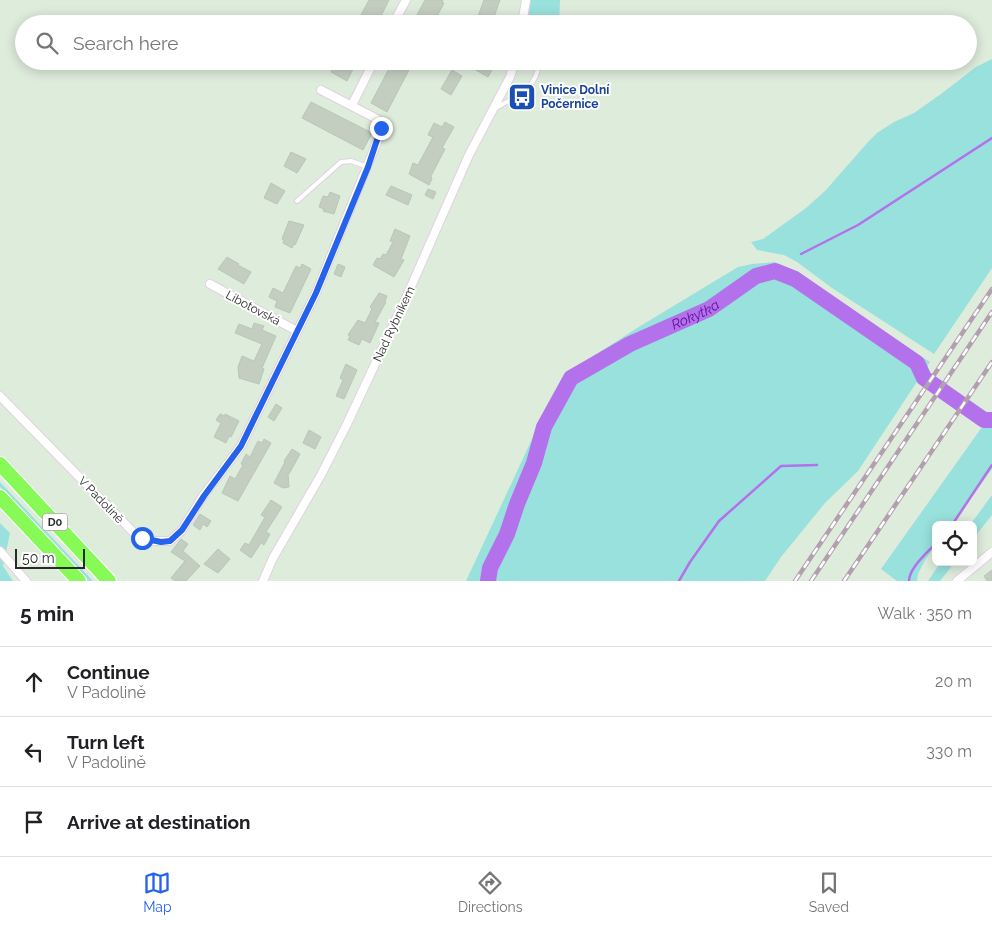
<!DOCTYPE html>
<html lang="en">
<head>
<meta charset="utf-8">
<style>
  :root { --surface:#fff; --page:#f2f2f2; --text:#202124; --muted:#757577; --line:#e0e0e0; --accent:#2563eb }
  body { margin:0; font-family:Raleway,sans-serif; background:var(--page); color:var(--text) }
  .controls { position:absolute; right:15px; bottom:15px; display:grid; overflow:hidden; border-radius:8px; box-shadow:0 2px 12px #0003 }
  .controls button { width:45px; height:45px; display:grid; place-items:center; padding:0; border:0; border-bottom:1px solid var(--line); background:var(--surface); color:var(--text); font:25px sans-serif }
  .scale { position:absolute; left:15px; bottom:12px; width:70px; box-sizing:border-box; padding-left:5px; border:2px solid #2a2a2a; border-top:0; font-size:14px; line-height:18px; white-space:nowrap; color:#2a2a2a; -webkit-text-stroke:4px #fff; paint-order:stroke }
  .stop { position:absolute; width:15px; height:15px; margin:-11px; border:4px solid #2563eb; border-radius:50%; background:#fff }
  .stop.end { background:#2563eb; border-color:#fff; box-shadow:0 1px 5px #0008 }
  .list { margin:0; padding:0; list-style:none }
  h2 { display:flex; justify-content:space-between; align-items:center; height:65px; margin:0; padding:0 20px; font-size:21px }
  h2 small { font-size:16px; font-weight:400; color:var(--muted) }
  .list li { display:grid; grid-template-columns:32px 1fr auto; gap:15px; align-items:center; box-sizing:border-box; height:70px; padding:0 20px; border-top:1px solid var(--line) }
  .list b { display:block; font-size:19px; white-space:nowrap }
  .list p { margin:0; font-size:16px; white-space:nowrap; color:var(--muted) }
  .list em { font-size:16px; font-style:normal; color:var(--muted) }
  .icon { flex:none; width:28px; height:28px; fill:none; stroke:currentColor; stroke-width:2; stroke-linecap:round; stroke-linejoin:round }
  .map { position:relative; flex:none; width:992px; height:581px; overflow:hidden }
  .search { position:absolute; background:var(--surface); box-shadow:0 2px 12px #0003; left:15px; right:15px; top:15px; height:55px; display:flex; align-items:center; gap:12px; box-sizing:border-box; padding:0 18px; border-radius:28px; color:var(--muted); font-size:19px }
  .sheet { height:275px; background:var(--surface) }
  nav { display:flex; justify-content:space-around; align-items:center; box-sizing:border-box; height:70px; border-top:1px solid var(--line); background:var(--surface); font-size:14px; color:var(--muted) }
  nav a { display:grid; justify-items:center; gap:2px }
  nav .on { color:var(--accent) }
  .map>svg:first-child { display:block }
</style>
</head>
<body>
<div class="map">
<svg width="992" height="581" viewBox="0 0 992 581">
  <rect width="100%" height="100%" fill="#deecdc"/>
  <g fill="#99e1dc">
    <path d="M531,0h29l-1,24h-32z"/>
    <path d="M992,59v209l-58,86 -102,-66 -35,-26 -13,-7 -27,-5 -6,-8 12,-3 43,-31 20,-18 42,-48 9,-9 17,-11 20,-9 27,-19 35,-27z"/>
    <path d="M775,262l155,100 -72,109 -33,32 -44,54 -16,24h-299l66,-142 27,-52 10,-15 68,-44 101,-61 14,-3z"/>
    <path d="M992,413v56l-41,56h-15v20l-11,15 -7,14 -1,7h-20l-16,-12z"/>
    <path d="M0,482l93,99h-5l-88,-94z"/>
    <path d="M992,495v20l-19,24v-14h-3z"/>
    <path d="M0,523l10,10 -7,33 10,15h-13z"/>
    <path d="M941,562h14l-15,19h-12z"/>
  </g>
  <g fill="none" stroke-linecap="round" stroke-linejoin="round">
    <g stroke="#b371eb" stroke-width="2.5">
      <path d="M801,254l57,-29 134,-87"/>
      <path d="M775,271l5,-5"/>
      <path d="M952,525l40,-60"/>
      <path d="M679,581l11,-19 29,-41 62,-55 36,-1"/>
      <path d="M909,581c0,-13 18,-28 27,-38"/>
    </g>
    <path stroke="#b371eb" stroke-width="16" id="s1" d="M488,581l2,-13 17,-34 10,-30 17,-41 10,-36 27,-49 59,-34 79,-35 47,-33 19,-5 20,8 122,84 7,15 60,42h8"/>
  </g>
  <g fill="#c3cec1" stroke="#b7c7b6">
    <path d="M369,0h20l-12,24h-21z"/>
    <path d="M425,0h18l-1,3h2l-11,21h-21z"/>
    <path d="M484,0h16l-6,17 16,7h-21l-12,-5z"/>
    <path d="M336,61h21l-10,20 -16,-9z"/>
    <path d="M393,61h14l5,3 -25,48 -16,-9z"/>
    <path d="M478,61h19l-9,16 -14,-8z"/>
    <path d="M452,70l10,6 -11,19 -10,-6z"/>
    <path d="M311,102l61,31 -9,17 -61,-32z"/>
    <path d="M445,122l9,5 -12,21 3,1 -14,27 1,3 -3,6 -20,-11 4,-11 5,2 15,-28 -5,-2 6,-12 8,4z"/>
    <path d="M291,152l15,7 -9,14 -13,-7z"/>
    <path d="M271,183l14,8 -8,13 -13,-6z"/>
    <path d="M391,186l21,9 -4,10 -22,-10z"/>
    <path d="M428,189l8,3 -3,7 -8,-4z"/>
    <path d="M330,192l10,4 -6,18 -11,-3 1,-2 -5,-2 4,-11 5,1z"/>
    <path d="M289,221l15,4 -9,20 -1,-1 -2,4 -9,-5 1,-3 -2,-1z"/>
    <path d="M395,229l15,7 -9,23 3,1 -10,17 -21,-12 4,-7 3,1 3,-5 3,1 7,-13 -3,-1z"/>
    <path d="M227,257l12,7 -1,1 13,7 -7,12 -26,-15z"/>
    <path d="M302,264l9,5 -21,44 -15,-6 2,-6 -8,-4 4,-9 10,5 13,-27 4,2z"/>
    <path d="M338,264l7,3 -4,10 -7,-3z"/>
    <path d="M379,293l8,3 -2,5 1,1 -11,20 4,1 -9,20 -8,-4 -3,6 -11,-5 2,-4 -2,-1 10,-15 7,3 7,-14 -2,-2z"/>
    <path d="M254,323l10,3 -2,4 14,6 -14,32 2,1 -5,15 -20,-6 -1,-11 4,-11 12,5 8,-17 -27,-11 4,-9 13,5z"/>
    <path d="M346,364l11,6 -13,29 -8,-3 7,-16 -3,-2z"/>
    <path d="M276,404l6,4 -8,13 -6,-4z"/>
    <path d="M220,414l5,2v-2l14,7 -8,16 -2,-1 -3,7 -12,-6 7,-14 -5,-3z"/>
    <path d="M309,430l12,7 -6,12 -12,-6z"/>
    <path d="M264,439l7,4 -33,58 -16,-8 8,-17 5,3 8,-14 -2,-1 5,-10 4,3 8,-16 4,2z"/>
    <path d="M292,449l8,5 -11,20h-1l1,13 -6,1 -9,-5 11,-21 -1,-1z"/>
    <path d="M271,500l11,7 -16,25 4,2 -6,11 -3,-2 -10,15 -11,-8 5,-7 4,2 16,-28 -4,-2z"/>
    <path d="M200,514l11,7 -4,6 -4,-3 -3,6 -7,-5z"/>
    <path d="M181,539l7,5 -5,7 17,15 -14,15h-11l-4,-3 14,-17 -14,-9z"/>
    <path d="M218,549l12,10 -12,14 -14,-9z"/>
    <path d="M992,570v11h-5l-3,-5z"/>
  </g>
  <g fill="none" stroke-linecap="round" stroke-linejoin="round">
    <g stroke="#e2d1e1" stroke-width="6">
      <g id="service">
        <path d="M496,108c17,-10 43,-21 42,-44l-4,-3"/>
        <path d="M297,201l44,-39 10,-1 17,6"/>
      </g>
    </g>
    <g stroke="#e2d1e1" stroke-width="10">
      <g id="minor">
        <path d="M393,24l13,-24"/>
        <path d="M522,24l4,-24"/>
        <path d="M352,105l22,-44"/>
        <path d="M210,284l87,47"/>
        <path d="M0,396l135,138 16,7h19l12,-11 21,-34 38,-50 75,-153 65,-161 -1,-10 -3,-3 -56,-29"/>
        <path d="M0,551l26,30"/>
        <path d="M263,581l10,-23 48,-83 26,-51 59,-126 63,-143 41,-78 5,-16"/>
        <path d="M957,581l35,-29"/>
      </g>
    </g>
    <g stroke="#fff" stroke-width="16">
      <g id="motorway">
        <path d="M0,464l109,117"/>
        <path d="M0,497l79,84"/>
      </g>
    </g>
    <use href="#service" stroke="#fff" stroke-width="4"/>
    <use href="#minor" stroke="#fff" stroke-width="8"/>
    <use href="#motorway" stroke="#88fa58" stroke-width="14"/>
    <g stroke="#b49fb1" stroke-width="4.5">
      <g id="rail">
        <path d="M795,581l197,-292"/>
        <path d="M811,581l181,-269"/>
        <path d="M844,581l148,-219"/>
      </g>
    </g>
    <use href="#rail" stroke="#fff" stroke-width="2.5" stroke-dasharray="8" stroke-linecap="butt"/>
  </g>
  <g fill="none" stroke-linecap="round" stroke-linejoin="round">
    <path stroke="#2563eb" stroke-width="6" d="M142,538l19,4 9,-1 12,-11 22,-34 37,-50 75,-153 52,-126 13,-39"/>
  </g>
  <defs>
    <g id="bus-square" transform="scale(1.4375)"><rect x="-9" y="-9" width="18" height="18" rx="4" fill="#1a4fb4" stroke="#fff"/><path d="M-5-6H5V4H4V6H2V4H-2V6H-4V4H-5ZM-3.5-4V0h7V-4ZM-3.5 1.2v1.5H-2V1.2ZM2 1.2v1.5H3.5V1.2Z" fill="#fff"/></g>
  </defs>
  <g fill-rule="evenodd">
    <use href="#bus-square" x="522" y="97"/>
  </g>
  <g text-anchor="middle" dominant-baseline="central" stroke-width="4" stroke-linejoin="round" paint-order="stroke">
    <rect fill="#fff" stroke="#6a6a6a" stroke-width="1" x="42.5" y="513.5" width="25" height="17" rx="4"/>
    <g font-size="11" font-weight="bold" fill="#2a2a2a">
      <text x="55" y="522">D0</text>
    </g>
    <g font-size="12" font-weight="bold" fill="#164399" stroke="#fff" text-anchor="start">
      <text x="541" y="90">Vinice Dolní<tspan x="541" dy="14">Počernice</tspan></text>
    </g>
    <g font-size="12" fill="#2a2a2a" stroke="#fff">
      <text transform="translate(253 308) rotate(28)">Libotovská</text>
      <text transform="translate(394 324) rotate(-65)">Nad Rybníkem</text>
      <text transform="translate(101 500) rotate(46)">V Padolině</text>
    </g>
    <g font-size="14" font-style="italic" fill="#631097" stroke="#fff">
      <text stroke="none"><textPath href="#s1" startOffset="360">Rokytka</textPath></text>
    </g>
  </g>
</svg>
<div class="controls">
<button><svg class="icon" aria-label="locate" viewBox="0 0 24 24"><circle cx="12" cy="12" r="6"/><path d="M12 2v4M12 18v4M2 12h4M18 12h4"/></svg></button>
</div>
<div class="scale">50 m</div>
<div class="stop" style="left:142px;top:538px"></div>
<div class="stop end" style="left:381px;top:128px"></div>
<div class="search"><svg class="icon" aria-label="search" viewBox="0 0 24 24"><circle cx="10" cy="10" r="6"/><path d="M15 15l6 6"/></svg>Search here</div>
</div>
<section class="sheet">
<h2>5 min<small>Walk · 350 m</small></h2>
<ul class="list">
<li><svg class="icon" aria-label="ahead" viewBox="0 0 24 24"><path d="M12 20V5M6 11l6-6 6 6"/></svg><div><b>Continue</b><p>V Padolině</p></div><em>20 m</em></li>
<li><svg class="icon" aria-label="left" viewBox="0 0 24 24"><path d="M17 20v-9H6M10 6l-5 5 5 5"/></svg><div><b>Turn left</b><p>V Padolině</p></div><em>330 m</em></li>
<li><svg class="icon" aria-label="arrive" viewBox="0 0 24 24"><path d="M6 21V4h12l-3 4 3 4H6"/></svg><div><b>Arrive at destination</b></div></li>
</ul>
</section>
<nav>
<a class="on"><svg class="icon" aria-label="map" viewBox="0 0 24 24"><path d="M3 6l6-2 6 2 6-2v14l-6 2-6-2-6 2zM9 4v14M15 6v14"/></svg>Map</a>
<a><svg class="icon" aria-label="directions" viewBox="0 0 24 24"><path d="M12 3l9 9-9 9-9-9zM9 14v-3h6M13 9l2 2-2 2"/></svg>Directions</a>
<a><svg class="icon" aria-label="saved" viewBox="0 0 24 24"><path d="M7 4h10v16l-5-4-5 4z"/></svg>Saved</a>
</nav>
</body>
</html>
